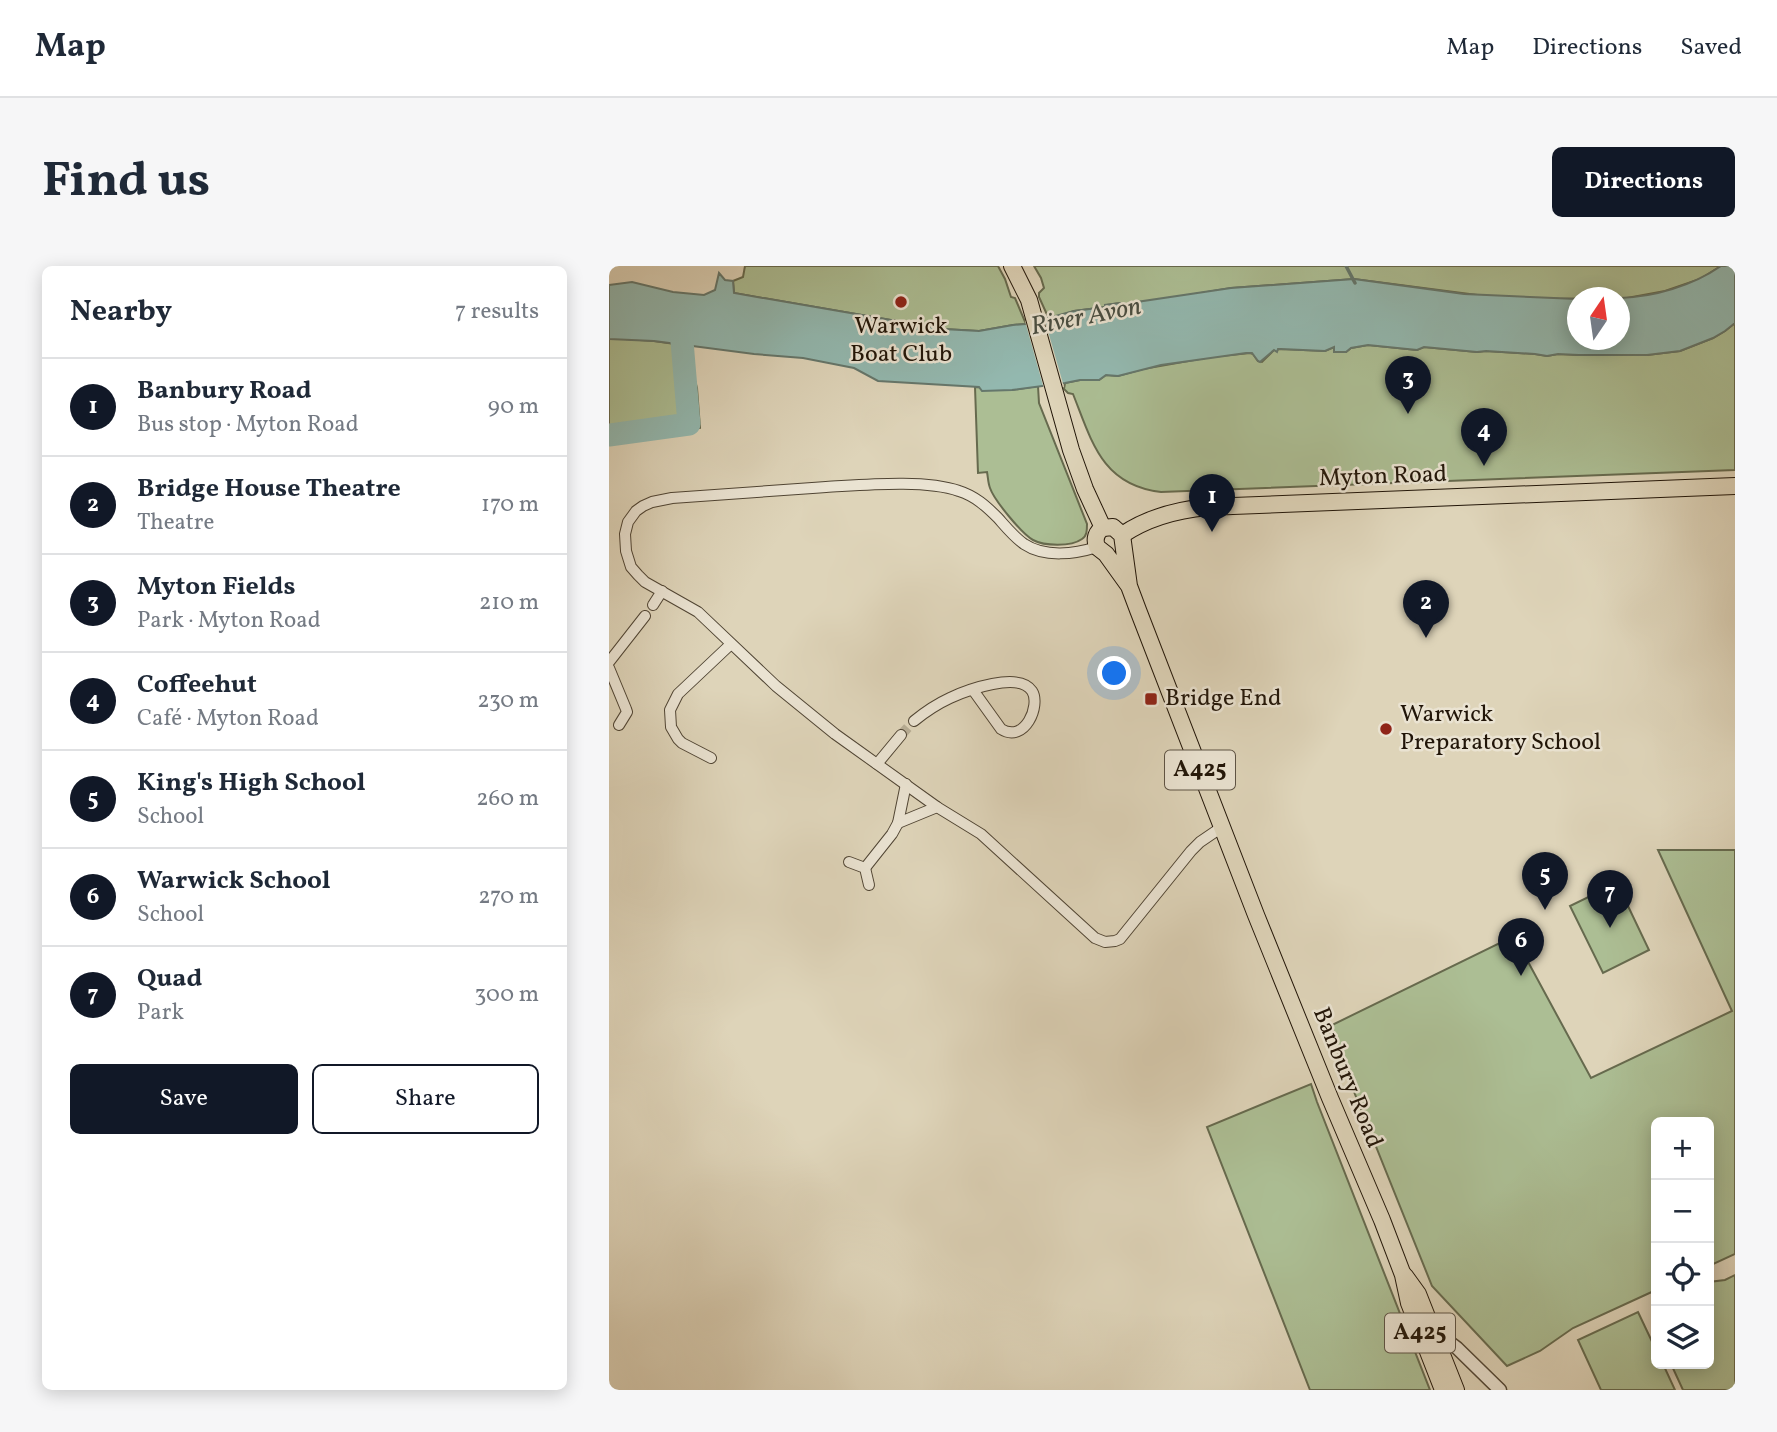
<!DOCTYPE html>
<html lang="en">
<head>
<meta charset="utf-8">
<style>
  :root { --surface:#fff; --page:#f6f6f7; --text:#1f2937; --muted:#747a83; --line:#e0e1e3; --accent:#111827 }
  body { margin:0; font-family:Vollkorn,serif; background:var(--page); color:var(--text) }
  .controls { position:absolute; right:21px; bottom:21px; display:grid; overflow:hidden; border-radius:10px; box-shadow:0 4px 18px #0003 }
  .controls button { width:63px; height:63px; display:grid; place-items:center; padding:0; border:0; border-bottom:2px solid var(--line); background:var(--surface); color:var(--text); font:35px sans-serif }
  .compass { position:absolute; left:958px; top:21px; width:63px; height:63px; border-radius:50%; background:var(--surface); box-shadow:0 4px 18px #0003; rotate:13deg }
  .you { position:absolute; left:506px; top:408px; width:24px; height:24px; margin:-18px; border:5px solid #fff; border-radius:50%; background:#1a73e8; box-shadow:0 0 0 10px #1a73e833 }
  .badge { display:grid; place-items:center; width:46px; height:46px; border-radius:50%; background:var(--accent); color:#fff; font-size:23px; font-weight:700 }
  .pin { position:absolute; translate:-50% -58px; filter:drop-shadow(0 2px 4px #0008) }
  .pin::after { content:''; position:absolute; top:37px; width:24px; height:21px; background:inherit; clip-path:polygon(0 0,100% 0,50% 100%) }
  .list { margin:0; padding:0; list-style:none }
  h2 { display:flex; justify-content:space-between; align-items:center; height:91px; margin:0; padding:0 28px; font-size:30px }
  h2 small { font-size:23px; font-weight:400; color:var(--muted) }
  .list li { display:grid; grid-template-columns:46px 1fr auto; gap:21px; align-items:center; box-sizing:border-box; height:98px; padding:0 28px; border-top:2px solid var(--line) }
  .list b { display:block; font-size:26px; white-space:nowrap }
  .list p { margin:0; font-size:23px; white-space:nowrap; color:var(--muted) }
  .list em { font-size:23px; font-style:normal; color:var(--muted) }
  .actions { display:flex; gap:14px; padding:21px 28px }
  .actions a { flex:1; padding:16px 0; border:2px solid var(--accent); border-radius:10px; text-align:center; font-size:24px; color:var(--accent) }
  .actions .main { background:var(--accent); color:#fff }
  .icon { flex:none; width:38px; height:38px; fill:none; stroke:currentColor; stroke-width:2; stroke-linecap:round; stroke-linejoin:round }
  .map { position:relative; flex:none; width:1126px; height:1124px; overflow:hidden; border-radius:10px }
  header { display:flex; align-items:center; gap:42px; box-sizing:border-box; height:98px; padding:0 35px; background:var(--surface); border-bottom:2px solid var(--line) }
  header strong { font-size:33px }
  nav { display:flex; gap:38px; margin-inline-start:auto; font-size:24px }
  .intro { display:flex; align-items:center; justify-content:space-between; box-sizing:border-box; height:168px; padding:0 42px }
  h1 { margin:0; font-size:49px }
  .button { padding:18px 32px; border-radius:10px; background:var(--accent); color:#fff; font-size:24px; font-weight:700 }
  main { display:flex; gap:42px; padding:0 42px }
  aside { flex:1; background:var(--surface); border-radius:10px; box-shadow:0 4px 18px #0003 }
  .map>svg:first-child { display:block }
</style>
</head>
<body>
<header>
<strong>Map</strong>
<nav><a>Map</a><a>Directions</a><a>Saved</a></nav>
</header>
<div class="intro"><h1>Find us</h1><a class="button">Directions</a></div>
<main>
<aside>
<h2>Nearby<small>7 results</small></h2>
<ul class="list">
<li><span class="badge">1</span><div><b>Banbury Road</b><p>Bus stop · Myton Road</p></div><em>90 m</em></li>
<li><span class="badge">2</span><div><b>Bridge House Theatre</b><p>Theatre</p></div><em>170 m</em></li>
<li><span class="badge">3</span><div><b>Myton Fields</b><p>Park · Myton Road</p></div><em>210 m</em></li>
<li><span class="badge">4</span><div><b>Coffeehut</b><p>Café · Myton Road</p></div><em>230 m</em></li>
<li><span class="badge">5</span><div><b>King's High School</b><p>School</p></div><em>260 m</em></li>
<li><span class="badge">6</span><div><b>Warwick School</b><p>School</p></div><em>270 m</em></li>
<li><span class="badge">7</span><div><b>Quad</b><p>Park</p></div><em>300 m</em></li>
</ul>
<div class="actions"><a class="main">Save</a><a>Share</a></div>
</aside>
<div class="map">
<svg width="1126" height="1124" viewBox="0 0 1126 1124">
  <rect width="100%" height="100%" fill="#ded4b9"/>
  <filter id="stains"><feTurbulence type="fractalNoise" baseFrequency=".00286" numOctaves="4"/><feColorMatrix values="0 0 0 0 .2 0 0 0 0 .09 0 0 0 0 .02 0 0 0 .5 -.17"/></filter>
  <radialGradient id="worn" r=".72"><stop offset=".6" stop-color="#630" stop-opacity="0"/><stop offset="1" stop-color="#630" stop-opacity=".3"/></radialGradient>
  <g fill="#acbe94" stroke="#666a4e" stroke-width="2">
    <path d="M136,0h253l7,13 6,18 4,1 11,26 -13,1 -34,6 -36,-2 -209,-36 -1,-12 10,-4z"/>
    <path d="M425,0h687l-21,13 -35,12 -38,7 -77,1 -65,-3 -131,-17 -123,9 -102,17h-9l-1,-2 -13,2v2l-32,4 -25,8 -10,-22v-4l5,-5 -3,-10z"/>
    <path d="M1126,57v147l-574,22c-59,-7 -69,-50 -88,-98l-5,-1 -4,-4 1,-6 15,-3h19l7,-5 12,1 25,-7 68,-12 39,-4 3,1 5,7 4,1 12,-12 7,-1 44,2 9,-4 1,5h11l5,-4 17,-3 49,5 7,-3 53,5 9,-1 49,3 12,2 11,-2 21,1h68l33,-4 33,-13 12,-7z"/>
    <path d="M2,72l43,3 35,5 -2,5 10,37 3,40 -91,13v-102z"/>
    <path d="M429,120l1,17 48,121c0,6 0,12 -5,15 -11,8 -38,7 -49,1 -11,-6 -39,-40 -43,-52 -2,-5 -2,-11 -3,-16l-9,1 -3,-86 37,3z"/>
    <path d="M1049,584h77v404l-26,12v-144h-53v168l-83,38 -33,23 -33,15 -75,-80 -104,-259 186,-91 77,142 141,-67z"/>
    <path d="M1008,617l32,67 -46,23 -33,-67z"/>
    <path d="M702,818l6,18 113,288h-120l-103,-263z"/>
    <path d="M1126,1009v115h-52l-12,-26h38v-82l16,-2z"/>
    <path d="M1029,1046l18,38v14h7l12,26h-74l-23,-50z"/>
  </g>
  <path fill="#93b8af" stroke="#65776c" stroke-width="2" d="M1112,0h14v57l-10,8 -12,7 -33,13 -33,4h-68l-21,-1 -11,2 -12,-2 -49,-3 -9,1 -53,-5 -7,3 -49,-5 -17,3 -5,4h-12v-5l-9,4 -44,-2h-3l-1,3 -3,-2 -14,12 -2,-1 -6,-8h-6l-85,12 -43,11 -12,-1 -7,5h-19l-15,3 -53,7 -30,1 -3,-4 -101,-6 -24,-13 -51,-10 -49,-4 -100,-13 -45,-2v-54l23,-3 41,10 31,3 11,-5 4,-17 6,7 8,1 1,12 209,36 36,2 34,-6 13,-1 48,-13 31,-4v-2l15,-2 1,2h8l1,-2 101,-15 123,-9 110,15 113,5v41h42l1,-42c34,-1 72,-12 101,-32z"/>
  <path fill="#ded4b9" d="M435,51l20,70 -20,2 -19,-68z"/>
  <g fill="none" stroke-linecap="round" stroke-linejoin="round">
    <path stroke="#65776c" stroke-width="3.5" d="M737,0l9,17"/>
    <path stroke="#93b8af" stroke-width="23" d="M0,169l80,-11 -9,-106"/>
    <path stroke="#b8ae96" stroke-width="10" stroke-dasharray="10 5" stroke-linecap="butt" d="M292,469l13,-14"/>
    <g stroke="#504534" stroke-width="12">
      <g id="minor">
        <path d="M488,281c-22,7 -52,11 -73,-3 -10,-7 -18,-17 -26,-26 -12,-12 -23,-22 -39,-27 -34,-12 -96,-6 -133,-4 -51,4 -102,7 -154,11l-20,4 -9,4 -7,5 -8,11 -3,12 1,17 5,16 7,8 7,7 53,30 78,74 59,48 102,73 44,27 114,104 10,4 10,-1 5,-2 71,-88 9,-9 22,-15"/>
        <path d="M44,339l9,-14"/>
        <path d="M0,396l36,-46"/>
        <path d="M0,402l17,41 1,3 -8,13"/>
        <path d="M305,455c11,-9 23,-17 36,-23 17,-8 69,-27 82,-7 9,14 -7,53 -31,38l-28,-39"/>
        <path d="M102,492l-29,-15 -4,-4 -7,-12 -1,-17 8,-16 53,-50"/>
        <path d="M268,498l24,-29"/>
        <path d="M289,557l39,-16"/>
        <path d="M240,596l16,6 4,17"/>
        <path d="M256,602l27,-34 6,-11 8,-39"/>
      </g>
    </g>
    <g stroke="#504534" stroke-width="15">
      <path id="tertiary" d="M824,1064l24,18 43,42"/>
    </g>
    <g stroke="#211508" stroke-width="18">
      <g id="primary">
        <path d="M403,0l17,34 42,150 14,39 18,39"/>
        <path d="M513,269c25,-17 54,-25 85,-28l528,-21"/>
        <path d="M520,320l-23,-32 -9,-7c-3,-8 -1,-15 6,-19l10,-1 9,8 7,51 9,24 118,305 74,183 52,122 21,55 6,28 34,87"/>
        <path d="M796,1010l13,18 38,96"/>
      </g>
    </g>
    <use href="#minor" stroke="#eae3d2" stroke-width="10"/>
    <use href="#tertiary" stroke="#eae3d2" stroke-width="12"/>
    <use href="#primary" stroke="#ded4b9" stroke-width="16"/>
  </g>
  <g fill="#8f2418" stroke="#eae3d2" stroke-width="2.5">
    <circle cx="292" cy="36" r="7"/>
    <rect x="535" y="426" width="14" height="14" rx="3.5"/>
    <circle cx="777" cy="463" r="7"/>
  </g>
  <g text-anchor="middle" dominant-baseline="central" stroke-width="5" stroke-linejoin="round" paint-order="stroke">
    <g fill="#eae3d2" stroke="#5d5345" stroke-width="2">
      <rect x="556" y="484.5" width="70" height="39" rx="5"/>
      <rect x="776" y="1047.5" width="70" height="39" rx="5"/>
    </g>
    <g font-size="23" font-weight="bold" fill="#211508">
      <text x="591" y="504">A425</text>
      <text x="811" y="1067">A425</text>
    </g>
    <g font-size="24" fill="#211508" stroke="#eae3d2" text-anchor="start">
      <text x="292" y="61" text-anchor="middle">Warwick<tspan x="292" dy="28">Boat Club</tspan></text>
      <text x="556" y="433">Bridge End</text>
      <text x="791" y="449">Warwick<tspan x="791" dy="28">Preparatory School</tspan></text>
    </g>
    <g font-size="24" fill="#211508" stroke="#eae3d2">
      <text transform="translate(774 211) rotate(-2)">Myton Road</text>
      <text transform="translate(738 812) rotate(68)">Banbury Road</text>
    </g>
    <g font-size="26" font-style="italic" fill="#494e42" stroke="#eae3d2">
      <text transform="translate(477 51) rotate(-11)">River Avon</text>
    </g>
  </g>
  <rect width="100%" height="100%" filter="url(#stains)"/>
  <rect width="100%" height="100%" fill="url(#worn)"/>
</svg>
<div class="controls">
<button>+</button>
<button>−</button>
<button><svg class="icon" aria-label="locate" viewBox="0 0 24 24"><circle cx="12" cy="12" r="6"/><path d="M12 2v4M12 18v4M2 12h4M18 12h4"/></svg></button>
<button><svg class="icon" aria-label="layers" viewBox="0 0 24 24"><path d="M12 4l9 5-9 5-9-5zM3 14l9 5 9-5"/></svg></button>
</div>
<svg class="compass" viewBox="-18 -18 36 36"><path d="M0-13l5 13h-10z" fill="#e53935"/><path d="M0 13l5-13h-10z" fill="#747a83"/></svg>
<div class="you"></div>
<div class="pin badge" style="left:603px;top:266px">1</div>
<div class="pin badge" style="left:817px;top:372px">2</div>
<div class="pin badge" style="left:799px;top:148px">3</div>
<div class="pin badge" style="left:875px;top:200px">4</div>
<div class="pin badge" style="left:936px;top:644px">5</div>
<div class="pin badge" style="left:912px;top:710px">6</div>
<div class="pin badge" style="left:1001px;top:662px">7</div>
</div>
</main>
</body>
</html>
